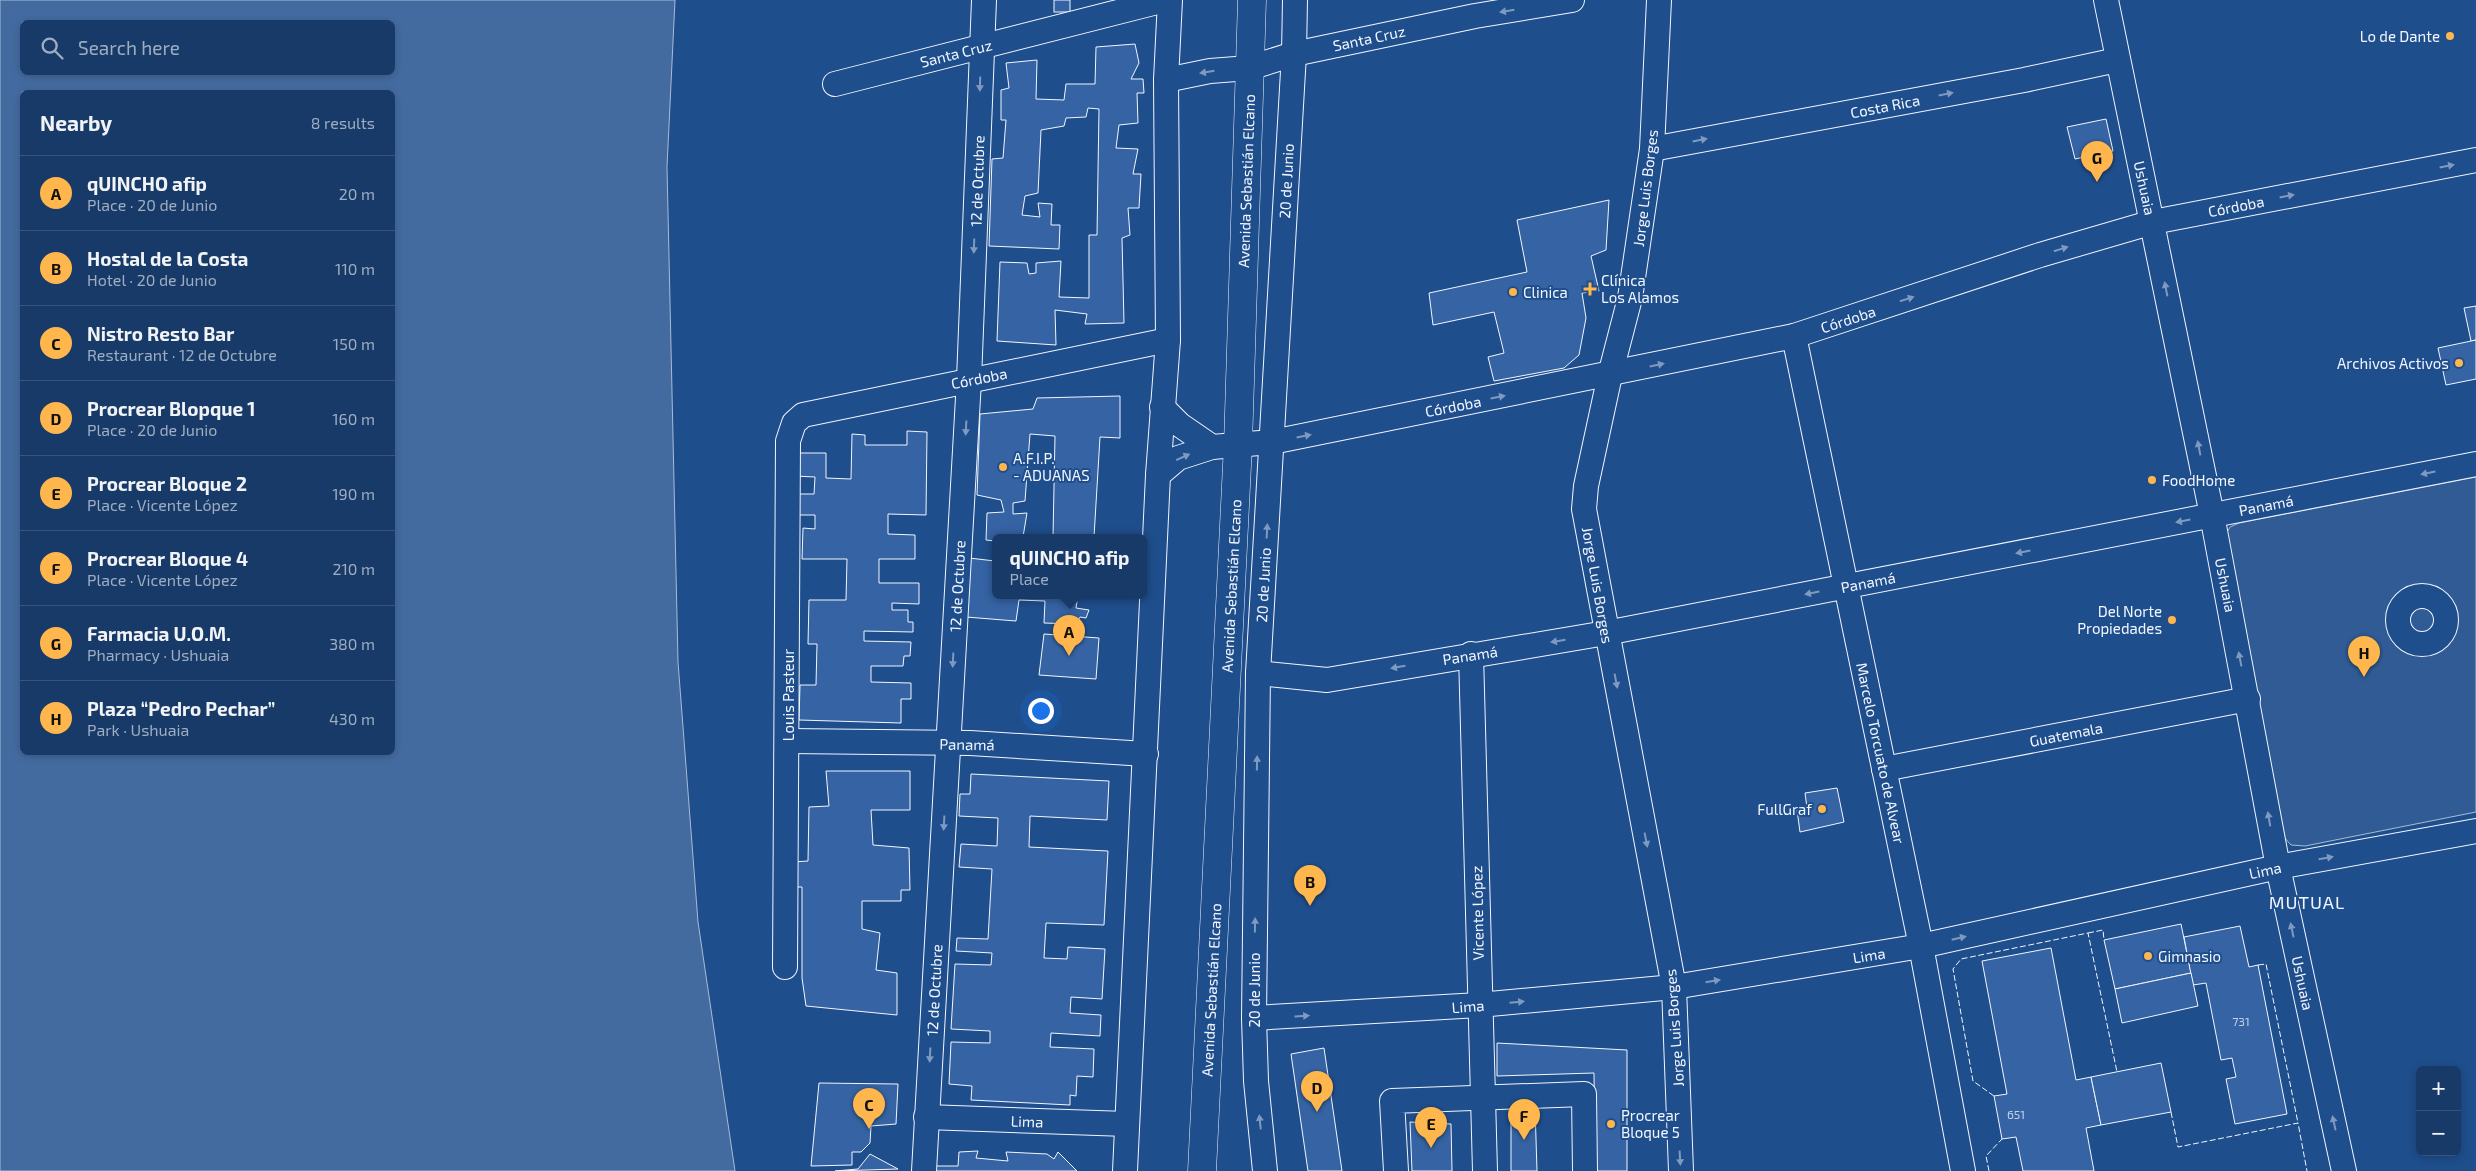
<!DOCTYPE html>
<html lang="en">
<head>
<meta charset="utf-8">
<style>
  :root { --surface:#173a69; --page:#20416f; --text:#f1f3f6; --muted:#9eadc0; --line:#36547d; --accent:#ffb74d }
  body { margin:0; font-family:"Exo 2",sans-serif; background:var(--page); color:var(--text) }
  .controls { position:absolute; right:15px; bottom:15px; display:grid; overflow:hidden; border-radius:8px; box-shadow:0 2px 8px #0003 }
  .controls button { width:45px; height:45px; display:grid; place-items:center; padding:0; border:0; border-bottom:1px solid var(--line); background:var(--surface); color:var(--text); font:25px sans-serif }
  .you { position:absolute; left:1040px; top:710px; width:18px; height:18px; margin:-12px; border:4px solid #fff; border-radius:50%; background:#1a73e8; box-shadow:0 0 0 8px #1a73e833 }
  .badge { display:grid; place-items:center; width:32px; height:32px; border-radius:50%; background:var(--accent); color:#111; font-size:16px; font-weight:700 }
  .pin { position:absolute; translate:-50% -41px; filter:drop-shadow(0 1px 2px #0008) }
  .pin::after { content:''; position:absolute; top:26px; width:18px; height:15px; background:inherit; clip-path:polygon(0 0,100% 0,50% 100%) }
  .popup { position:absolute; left:992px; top:534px; width:155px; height:65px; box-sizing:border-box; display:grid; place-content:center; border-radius:8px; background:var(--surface); filter:drop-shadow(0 1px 4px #0005); font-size:16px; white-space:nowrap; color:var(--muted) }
  .popup b { font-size:19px; color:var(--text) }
  .popup::after { content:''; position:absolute; left:50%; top:100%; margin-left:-10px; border:10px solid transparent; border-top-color:var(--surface) }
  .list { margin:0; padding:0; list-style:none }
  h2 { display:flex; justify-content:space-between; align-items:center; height:65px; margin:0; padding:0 20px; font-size:21px }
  h2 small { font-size:16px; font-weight:400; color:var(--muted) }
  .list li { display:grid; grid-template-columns:32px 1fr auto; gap:15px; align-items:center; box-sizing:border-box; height:75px; padding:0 20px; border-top:1px solid var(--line) }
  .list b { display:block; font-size:19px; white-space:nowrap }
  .list p { margin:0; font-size:16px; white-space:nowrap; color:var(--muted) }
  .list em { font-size:16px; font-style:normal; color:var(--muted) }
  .icon { flex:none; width:28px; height:28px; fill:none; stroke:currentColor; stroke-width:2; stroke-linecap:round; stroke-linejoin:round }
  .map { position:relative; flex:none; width:2476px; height:1171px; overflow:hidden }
  .search { position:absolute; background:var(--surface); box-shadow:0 2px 8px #0003; left:20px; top:20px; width:375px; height:55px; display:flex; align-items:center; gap:12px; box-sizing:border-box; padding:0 18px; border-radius:8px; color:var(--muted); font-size:19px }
  .panel { position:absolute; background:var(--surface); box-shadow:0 2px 8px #0003; left:20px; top:90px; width:375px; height:665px; border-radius:8px }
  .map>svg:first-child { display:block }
</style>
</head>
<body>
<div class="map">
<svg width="2476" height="1171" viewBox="0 0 2476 1171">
  <rect width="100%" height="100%" fill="#1f4e8c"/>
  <path fill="#305b95" stroke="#a8bbd7" d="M2476,477v335l-171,34 -14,-1 -8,-9 -58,-300 5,-9 9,-4z"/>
  <path fill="#446ba0" stroke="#a8bbd7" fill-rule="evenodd" d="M0,0h675l-8,167 11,495 20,260 37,249h-735zM22,22h370v50h-370zM22,92h370v660h-370z"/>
  <g fill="#3563a3" stroke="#f2f6ff">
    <rect x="1054" y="0" width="16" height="12"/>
    <path d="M1135,44l4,19 -8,16h12l1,14h-7l1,30 -19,2 -3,23 22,1 -5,25h8l-2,34h-11l2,27 -8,3 2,85 -39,1 2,-10 -32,-4 1,35 -59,-4 3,-79 27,1 2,11 7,-1v-10l25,-2 -2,36 30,1v-63h8l2,-126 -11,-1 -2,9 -20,1 -2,8 -23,4 -3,63 -13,3 -3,19 18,2 -2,-14 14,1 -1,21h9l-1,24 -70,-3 3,-87 11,-1 3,-38h-5v-30l8,-2 -3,-25 31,-3 -1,39 28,1 2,-16h29l1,-37z"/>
    <path d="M2106,119l7,32 -38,8 -8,-32z"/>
    <path d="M1609,200l-3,50 -15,6 8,35 -17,2 4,25 -7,37 -15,13 -70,13 -6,-24 16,-4 -10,-41 -61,13 -4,-32 98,-21 -10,-52z"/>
    <path d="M2476,306v34l-5,1 -7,-33z"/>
    <path d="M2476,340v39l-30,6 -8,-37z"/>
    <path d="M1120,396v42l-20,-1 -6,100h-41l2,-101 -25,-2 -5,67 -12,2v11l14,-1 -4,24h-28v4l-9,-1 1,-27 17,-1 -3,-12 -24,-5 3,-81 53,-5 4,-11z"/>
    <path d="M907,431l20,1 -1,83 -38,-1v20l27,1v24h-36v24h40v21l-27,-1v7h16v12h5v10l-49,-1v10l47,1 -1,14h-6l-1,10h-32v16l40,1v16h-10v24l-102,-3 1,-35h16l1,-41h-9l1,-44h37l1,-41h-45l1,-31 12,1v-14h-16v-21h15l1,-17 -21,-1 1,-23h31v25l25,1 1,-45 13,1v10h42z"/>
    <path d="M969,558l26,3v34h83l-2,13 13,2 -3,8 -6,-1 -4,7 -32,-1 1,-22 -26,-1 -3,21 -50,-4z"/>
    <path d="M1044,634l55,4 -3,41 -57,-4z"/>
    <path d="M826,771h84v39h-39l2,35 36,3 1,42h-9v11h-39v28l18,4 -4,37 21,3v42l-91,-9 -4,-28v-91h-10l1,-25 15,-1 1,-54 20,-1z"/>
    <path d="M971,774l138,7 -2,39 -77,-4 -1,31 79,4 -4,74 -58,-2 -2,35 23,1 1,-12 37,2 -3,50 -31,-2 -1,16 31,2 -1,21 -49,-3 -1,14 44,2 -1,28 -16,-1 -1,20 -6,-1v10l-99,-5 1,-14 -23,-2 2,-42 39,1v-12l-39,-2 4,-65 36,1 1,-12 -36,-2 1,-13 31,1 4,-70 -33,-2 2,-23 36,2 1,-28 -39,-2 1,-22h10z"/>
    <path d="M1837,788l7,34 -44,10 -3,-22 10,-2 -2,-15z"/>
    <path d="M2181,924l10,49 -76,16 -11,-49z"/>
    <path d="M2240,926l9,41 9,-2 29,149 -52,10 -9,-45 10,-2 -4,-19 -11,2 -15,-77 -13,2 -9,-48z"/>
    <path d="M2051,948l25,132 15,-3 10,48 -15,3 8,43h-71l-7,-34 -14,2 -8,-43 13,-2 -25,-133z"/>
    <path d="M2191,973l7,33 -76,17 -7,-34z"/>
    <path d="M1497,1043l130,7v121h-32l-1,-98 -97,3z"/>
    <path d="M1324,1048l18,123h-34l-17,-117z"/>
    <path d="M2161,1063l10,49 -70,13 -10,-48z"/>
    <path d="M819,1083l79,1 -2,40 -25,2 -1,17 -9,9h-9v13l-41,1z"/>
    <path d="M1535,1107l2,64h-26v-62z"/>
    <path d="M1410,1122l41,2 1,47h-40z"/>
    <path d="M978,1151l-2,7 32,3 -2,-9 41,2 7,5 4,-7 19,19h-142l1,-5h22l1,-14z"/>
    <path d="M870,1154l28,15 -63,2 23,-2z"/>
  </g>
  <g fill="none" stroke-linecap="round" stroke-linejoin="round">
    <g stroke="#f2f6ff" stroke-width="26">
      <g id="minor">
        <path d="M1659,0l-7,149 -22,149 -20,77 -24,111 -2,23 90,478 7,184"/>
        <path d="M2106,0l106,515 66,352 66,304"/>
        <path d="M1166,80l44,-9 39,-3 45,-14 181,-38 97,-16"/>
        <path d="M835,84l330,-84"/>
        <path d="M1652,149l372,-69 93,-20"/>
        <path d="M1794,336l127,610 42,225"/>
        <path d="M1162,407l18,18 32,22 60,-5 522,-106 246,-81 113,-33 323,-62"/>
        <path d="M1158,475l20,-17 34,-11"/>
        <circle cx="2422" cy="620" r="24"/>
        <path d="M1471,654l14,517"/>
        <path d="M1258,673l69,7 279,-47 870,-169"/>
        <path d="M788,741l182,2 176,11"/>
        <path d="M1884,769l364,-70"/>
        <path d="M785,967l3,-526 6,-18 9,-8 365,-75"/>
        <path d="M1254,1018l225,-13 195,-18 247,-41 357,-79 198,-36"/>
        <path d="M926,1117l201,7"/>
        <path d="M924,1171l45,-791 15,-380"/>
        <path d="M1125,1171l33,-696 10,-135 -2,-260 4,-80"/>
        <path d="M1265,1171l-9,-90 -2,-63 4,-345 36,-619 1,-54"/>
        <path d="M1396,1171l-4,-70 192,-7 1,77"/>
      </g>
    </g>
    <g stroke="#f2f6ff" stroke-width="29">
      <path id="major" d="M1202,1171l36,-726 14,-445"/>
    </g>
    <use href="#minor" stroke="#1f4e8c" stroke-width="24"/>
    <use href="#major" stroke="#1f4e8c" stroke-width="28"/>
    <g stroke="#f2f6ff" stroke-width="1" stroke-dasharray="6 2.5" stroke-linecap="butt">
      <path d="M2088,933l15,-3 1,10"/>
      <path d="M2258,965l8,-1 32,159"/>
      <path d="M1994,1096l-21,-15 -20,-112 8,-10 127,-26 29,139"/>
      <path d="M2171,1112l7,35 120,-24 9,48"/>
      <path d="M1989,1171l-3,-15 16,-17"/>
    </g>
  </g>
  <defs><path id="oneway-solid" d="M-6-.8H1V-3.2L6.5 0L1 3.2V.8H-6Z" transform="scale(1.25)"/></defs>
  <g fill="#7e9ac0">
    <use href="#oneway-solid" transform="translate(1507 11) rotate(171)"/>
    <use href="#oneway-solid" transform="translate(1207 72) rotate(171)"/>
    <use href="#oneway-solid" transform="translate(980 84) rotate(92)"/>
    <use href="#oneway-solid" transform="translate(1946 94) rotate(-11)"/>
    <use href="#oneway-solid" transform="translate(1700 140) rotate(-11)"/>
    <use href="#oneway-solid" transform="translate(2447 166) rotate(-11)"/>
    <use href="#oneway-solid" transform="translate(2287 196) rotate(-11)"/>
    <use href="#oneway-solid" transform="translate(974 246) rotate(92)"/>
    <use href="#oneway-solid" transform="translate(2061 249) rotate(-17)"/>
    <use href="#oneway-solid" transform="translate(2166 289) rotate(-101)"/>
    <use href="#oneway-solid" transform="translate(1907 299) rotate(-18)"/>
    <use href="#oneway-solid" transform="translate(1657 365) rotate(-12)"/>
    <use href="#oneway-solid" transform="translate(1498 397) rotate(-11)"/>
    <use href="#oneway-solid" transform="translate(966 428) rotate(93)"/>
    <use href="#oneway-solid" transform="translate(1304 436) rotate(-11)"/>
    <use href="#oneway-solid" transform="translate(2199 448) rotate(-101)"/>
    <use href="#oneway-solid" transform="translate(1183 457) rotate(-24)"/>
    <use href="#oneway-solid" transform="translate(2428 473) rotate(169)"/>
    <use href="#oneway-solid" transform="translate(2183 521) rotate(169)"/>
    <use href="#oneway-solid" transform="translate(1267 531) rotate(-87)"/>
    <use href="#oneway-solid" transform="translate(2023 552) rotate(169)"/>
    <use href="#oneway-solid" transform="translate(1812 593) rotate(169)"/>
    <use href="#oneway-solid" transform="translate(1558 641) rotate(171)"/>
    <use href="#oneway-solid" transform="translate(2240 659) rotate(-101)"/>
    <use href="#oneway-solid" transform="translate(953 660) rotate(93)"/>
    <use href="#oneway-solid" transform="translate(1398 667) rotate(170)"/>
    <use href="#oneway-solid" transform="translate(1616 681) rotate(79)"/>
    <use href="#oneway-solid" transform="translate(1257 763) rotate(-89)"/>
    <use href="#oneway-solid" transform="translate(2269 819) rotate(-100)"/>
    <use href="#oneway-solid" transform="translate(944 823) rotate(93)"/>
    <use href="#oneway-solid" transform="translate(1646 840) rotate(79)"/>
    <use href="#oneway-solid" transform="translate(2326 858) rotate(-10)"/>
    <use href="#oneway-solid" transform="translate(1255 925) rotate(-89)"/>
    <use href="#oneway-solid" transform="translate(2292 930) rotate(-102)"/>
    <use href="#oneway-solid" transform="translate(1959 938) rotate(-13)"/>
    <use href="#oneway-solid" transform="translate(1713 981) rotate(-9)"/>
    <use href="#oneway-solid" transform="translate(1517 1002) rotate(-5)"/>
    <use href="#oneway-solid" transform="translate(1302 1016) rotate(-3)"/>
    <use href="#oneway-solid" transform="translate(930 1055) rotate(93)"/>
    <use href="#oneway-solid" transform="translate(1260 1122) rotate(-96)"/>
    <use href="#oneway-solid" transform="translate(2334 1123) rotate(-102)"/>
    <use href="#oneway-solid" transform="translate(1680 1158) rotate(87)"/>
  </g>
  <g fill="#ffb74d" stroke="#1f4e8c" stroke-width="2">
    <circle cx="2450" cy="36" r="5"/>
    <path d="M1587.5 281.5h5v5h5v5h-5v5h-5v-5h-5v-5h5z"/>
    <circle cx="1513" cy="292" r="5"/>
    <circle cx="2459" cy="363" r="5"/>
    <circle cx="1003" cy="467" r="5"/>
    <circle cx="2152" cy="480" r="5"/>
    <circle cx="2172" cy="620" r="5"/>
    <circle cx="1822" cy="809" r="5"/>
    <circle cx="2148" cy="956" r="5"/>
    <circle cx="1611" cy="1124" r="5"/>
  </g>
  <g text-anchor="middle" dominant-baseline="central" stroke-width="4" stroke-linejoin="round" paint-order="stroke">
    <g font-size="12" fill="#c3d1e8">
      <text x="2241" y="1021">731</text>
      <text x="2016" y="1114">651</text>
    </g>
    <g font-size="15" fill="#f2f6ff" stroke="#1f4e8c" text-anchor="start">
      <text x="2440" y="36" text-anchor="end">Lo de Dante</text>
      <text x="1601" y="280">Clínica<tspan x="1601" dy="17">Los Alamos</tspan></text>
      <text x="1523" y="292">Clinica</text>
      <text x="2449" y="363" text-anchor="end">Archivos Activos</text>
      <text x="1013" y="458">A.F.I.P.<tspan x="1013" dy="17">- ADUANAS</tspan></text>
      <text x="2162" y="480">FoodHome</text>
      <text x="2162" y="611" text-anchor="end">Del Norte<tspan x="2162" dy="17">Propiedades</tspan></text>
      <text x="1812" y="809" text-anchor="end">FullGraf</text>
      <text x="2158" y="956">Gimnasio</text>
      <text x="1621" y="1115">Procrear<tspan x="1621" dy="17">Bloque 5</tspan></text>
    </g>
    <g font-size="15" fill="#f2f6ff" stroke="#1f4e8c">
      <text transform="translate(1369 38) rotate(-12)">Santa Cruz</text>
      <text transform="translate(956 53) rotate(-14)">Santa Cruz</text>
      <text transform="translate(1885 106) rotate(-11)">Costa Rica</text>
      <text transform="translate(977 181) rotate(-88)">12 de Octubre</text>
      <text transform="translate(1246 181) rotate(-88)">Avenida Sebastián Elcano</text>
      <text transform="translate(1286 181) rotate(-87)">20 de Junio</text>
      <text transform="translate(1645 188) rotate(-83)">Jorge Luis Borges</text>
      <text transform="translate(2145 188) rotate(78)">Ushuaia</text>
      <text transform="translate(2236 206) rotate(-11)">Córdoba</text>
      <text transform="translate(1848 319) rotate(-18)">Córdoba</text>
      <text transform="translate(979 378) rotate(-11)">Córdoba</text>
      <text transform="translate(1453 406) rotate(-11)">Córdoba</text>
      <text transform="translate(2266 505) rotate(-11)">Panamá</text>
      <text transform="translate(1868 582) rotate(-11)">Panamá</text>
      <text transform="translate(1263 585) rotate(-87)">20 de Junio</text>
      <text transform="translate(1598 585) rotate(80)">Jorge Luis Borges</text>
      <text transform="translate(2226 585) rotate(79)">Ushuaia</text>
      <text transform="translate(957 586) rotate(-87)">12 de Octubre</text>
      <text transform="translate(1231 586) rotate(-87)">Avenida Sebastián Elcano</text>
      <text transform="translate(1470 655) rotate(-9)">Panamá</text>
      <text transform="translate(788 695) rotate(-90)">Louis Pasteur</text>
      <text transform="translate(2066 734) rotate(-11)">Guatemala</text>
      <text transform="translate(967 744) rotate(1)">Panamá</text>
      <text transform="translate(1881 753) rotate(78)">Marcelo Torcuato de Alvear</text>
      <text transform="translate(2265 870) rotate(-12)">Lima</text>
      <text transform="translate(1477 913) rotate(-91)">Vicente López</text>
      <text transform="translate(1869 955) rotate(-9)">Lima</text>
      <text transform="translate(2303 983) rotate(78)">Ushuaia</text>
      <text transform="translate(934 990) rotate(-87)">12 de Octubre</text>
      <text transform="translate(1211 990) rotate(-87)">Avenida Sebastián Elcano</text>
      <text transform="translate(1254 990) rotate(-90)">20 de Junio</text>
      <text transform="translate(1468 1006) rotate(-4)">Lima</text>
      <text transform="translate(1674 1028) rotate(-94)">Jorge Luis Borges</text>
      <text transform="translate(1027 1121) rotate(2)">Lima</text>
    </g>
    <g font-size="18" letter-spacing="1" fill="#f2f6ff" stroke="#1f4e8c">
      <text x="2307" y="902">MUTUAL</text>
    </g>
  </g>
</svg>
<div class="controls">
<button>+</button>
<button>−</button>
</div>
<div class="you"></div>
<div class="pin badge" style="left:1069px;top:656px">A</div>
<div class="popup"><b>qUINCHO afip</b>Place</div>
<div class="pin badge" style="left:1310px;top:906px">B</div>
<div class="pin badge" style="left:869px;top:1129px">C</div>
<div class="pin badge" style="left:1317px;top:1112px">D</div>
<div class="pin badge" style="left:1431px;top:1148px">E</div>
<div class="pin badge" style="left:1524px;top:1140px">F</div>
<div class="pin badge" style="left:2097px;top:182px">G</div>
<div class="pin badge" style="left:2364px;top:677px">H</div>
<div class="search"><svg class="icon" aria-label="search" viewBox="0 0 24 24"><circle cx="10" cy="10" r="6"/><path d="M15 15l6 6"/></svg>Search here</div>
<section class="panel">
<h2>Nearby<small>8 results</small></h2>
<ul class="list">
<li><span class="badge">A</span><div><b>qUINCHO afip</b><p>Place · 20 de Junio</p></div><em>20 m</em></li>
<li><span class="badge">B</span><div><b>Hostal de la Costa</b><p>Hotel · 20 de Junio</p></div><em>110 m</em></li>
<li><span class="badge">C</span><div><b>Nistro Resto Bar</b><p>Restaurant · 12 de Octubre</p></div><em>150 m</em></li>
<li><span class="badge">D</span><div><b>Procrear Blopque 1</b><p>Place · 20 de Junio</p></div><em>160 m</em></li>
<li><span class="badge">E</span><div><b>Procrear Bloque 2</b><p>Place · Vicente López</p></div><em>190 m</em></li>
<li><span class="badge">F</span><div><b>Procrear Bloque 4</b><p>Place · Vicente López</p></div><em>210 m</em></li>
<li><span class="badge">G</span><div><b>Farmacia U.O.M.</b><p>Pharmacy · Ushuaia</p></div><em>380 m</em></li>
<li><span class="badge">H</span><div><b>Plaza “Pedro Pechar”</b><p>Park · Ushuaia</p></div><em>430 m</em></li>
</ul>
</section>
</div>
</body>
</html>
